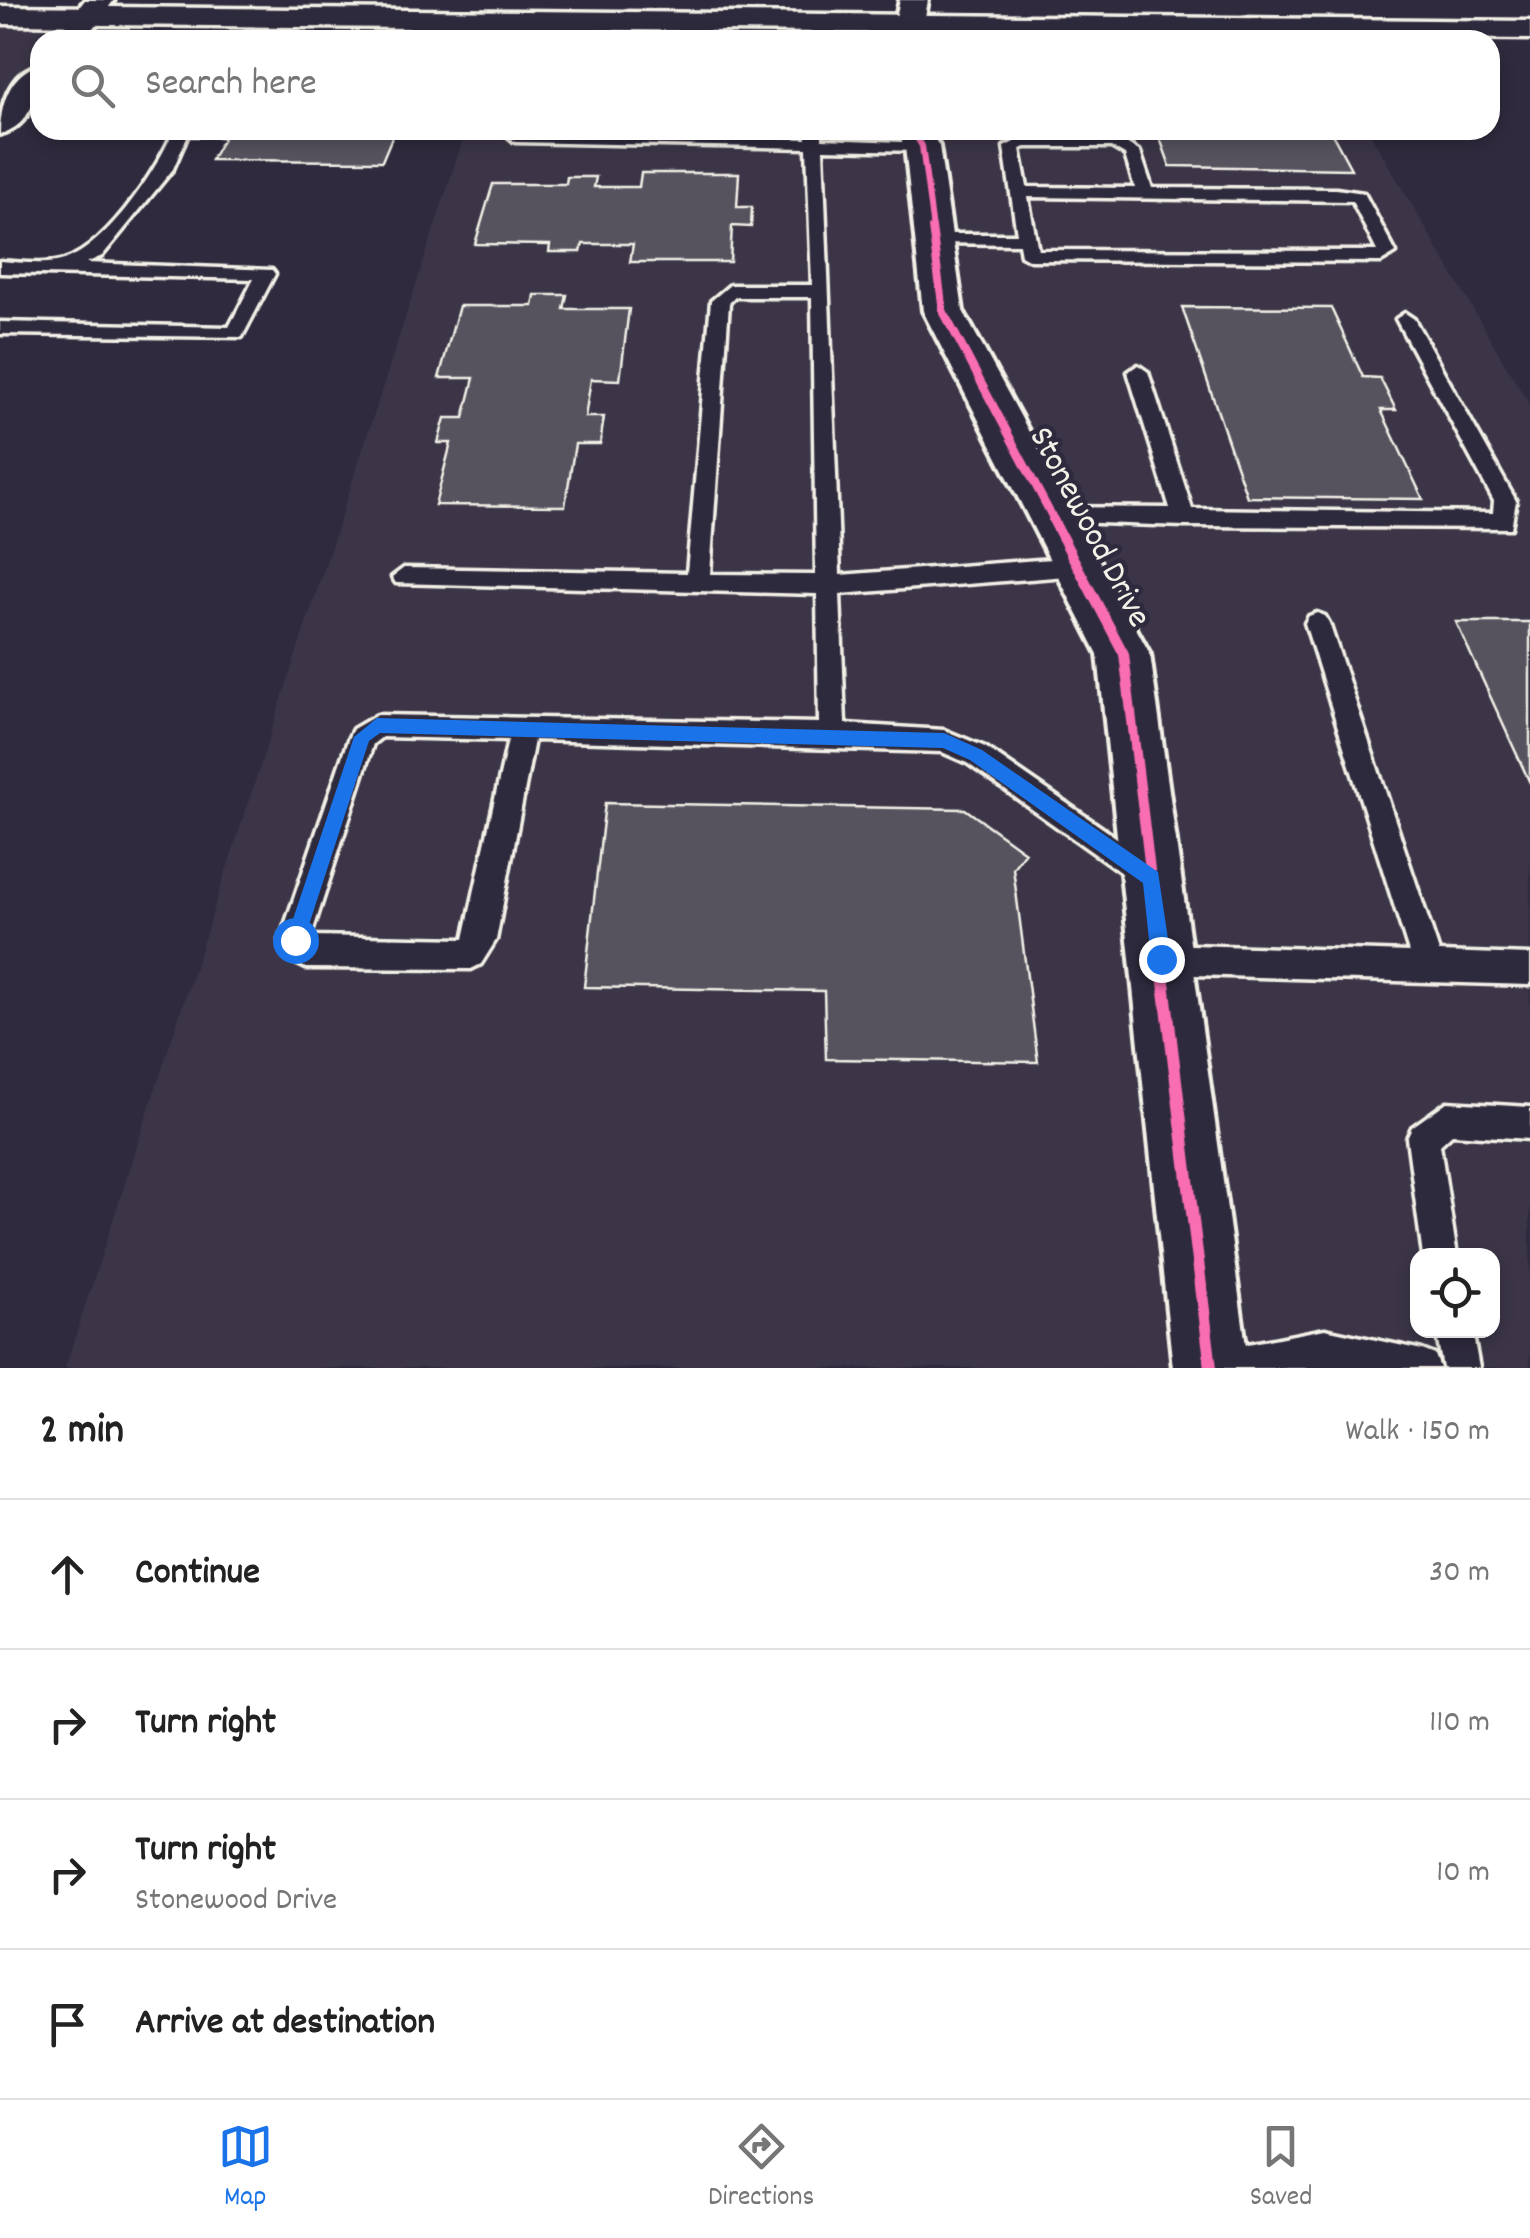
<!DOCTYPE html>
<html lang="en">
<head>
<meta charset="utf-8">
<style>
  :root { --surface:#fff; --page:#f6f6f6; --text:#222; --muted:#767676; --line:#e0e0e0; --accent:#1a73e8 }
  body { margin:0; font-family:Dekko,sans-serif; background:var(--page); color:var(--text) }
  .controls { position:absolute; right:30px; bottom:30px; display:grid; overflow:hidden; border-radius:20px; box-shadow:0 5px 15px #0003 }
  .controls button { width:90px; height:90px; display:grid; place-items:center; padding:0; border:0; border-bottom:2px solid var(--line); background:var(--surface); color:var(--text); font:50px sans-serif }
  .stop { position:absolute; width:30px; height:30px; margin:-22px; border:8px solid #1a73e8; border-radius:50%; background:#fff }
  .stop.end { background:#1a73e8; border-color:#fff; box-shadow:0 2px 10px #0008 }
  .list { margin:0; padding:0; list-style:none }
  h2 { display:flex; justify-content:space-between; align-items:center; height:130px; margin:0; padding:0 40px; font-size:42px }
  h2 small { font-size:32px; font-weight:400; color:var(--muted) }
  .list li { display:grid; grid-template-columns:65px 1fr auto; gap:30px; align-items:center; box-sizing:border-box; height:150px; padding:0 40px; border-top:2px solid var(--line) }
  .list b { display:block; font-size:38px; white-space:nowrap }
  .list p { margin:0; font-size:32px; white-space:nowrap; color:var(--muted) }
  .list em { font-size:32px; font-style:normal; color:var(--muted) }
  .icon { flex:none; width:55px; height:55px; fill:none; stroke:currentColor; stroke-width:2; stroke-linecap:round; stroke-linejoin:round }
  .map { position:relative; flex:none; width:1530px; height:1368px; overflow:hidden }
  .search { position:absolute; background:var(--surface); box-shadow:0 5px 15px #0003; left:30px; right:30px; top:30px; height:110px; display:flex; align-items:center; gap:25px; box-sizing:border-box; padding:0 35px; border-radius:30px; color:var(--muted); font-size:38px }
  .sheet { height:730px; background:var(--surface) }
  nav { display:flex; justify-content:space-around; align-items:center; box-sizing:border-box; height:140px; border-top:2px solid var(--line); background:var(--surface); font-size:28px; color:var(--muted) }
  nav a { display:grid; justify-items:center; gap:5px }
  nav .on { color:var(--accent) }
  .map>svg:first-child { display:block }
</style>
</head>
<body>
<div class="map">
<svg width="1530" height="1368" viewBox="0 0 1530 1368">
  <rect width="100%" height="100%" fill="#2f2a3d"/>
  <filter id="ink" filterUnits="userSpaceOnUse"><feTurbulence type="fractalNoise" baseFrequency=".01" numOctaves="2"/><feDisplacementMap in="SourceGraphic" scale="20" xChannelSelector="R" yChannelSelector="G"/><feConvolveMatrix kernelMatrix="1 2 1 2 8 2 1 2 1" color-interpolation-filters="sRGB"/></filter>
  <g filter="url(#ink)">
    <g fill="#3b3647" fill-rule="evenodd">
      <path d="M0,24h43l8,6v10h-11v14l-40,49z"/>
      <path d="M500,26l812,8 4,6h-821z"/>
      <path d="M466,130h902l162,276v962h-1465zM1418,1256h74v74h-74z"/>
    </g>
    <g fill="#56525f" stroke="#f4f1e8" stroke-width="2.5">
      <path d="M195,130h200l-13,31 -171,-1 13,-23h-33z"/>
      <path d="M1157,130h173l21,39 -181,-3z"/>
      <path d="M641,173h98l-2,34h15l-1,20 -19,-1 -2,36h-100l3,-18h-50l-2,8h-32l1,-7 -75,-1 18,-60h73l1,-7h29l-2,10h45z"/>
      <path d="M535,295h32l-3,14h65l-9,71 -29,-1 -6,38h19l-4,27h-25l-10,62 -130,-1 16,-62h-13l7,-25h19l10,-40h-35l20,-72h74z"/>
      <path d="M1182,307l149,1 32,69 17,1 16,32h-15l42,89 -176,-2z"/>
      <path d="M1456,622h74v161z"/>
      <path d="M605,803l360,6 60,43 -12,16 25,194 -212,-3 -2,-68 -240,-4z"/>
    </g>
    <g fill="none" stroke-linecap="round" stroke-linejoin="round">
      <g stroke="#f4f1e8" stroke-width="7">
        <g id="service">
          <path d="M174,130h16l-17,39 -71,87 -16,7 186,7 3,4 -33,63 -242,-3v-12l229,5 25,-48 -254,-6v-12c18,1 38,4 56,1 46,-7 101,-92 118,-132z"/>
          <path d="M501,130l305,9v-9h16v9l106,4v6l-6,2 -99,-2 17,426 239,-18 12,9 -12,9 -239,19 5,130 99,6 41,17 171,118 4,9 -4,9 -10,4 -10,-4 -169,-120 -25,-11 -408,-12 -38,200 -15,24 -10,5 -165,-1 -10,-5 -16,-23 69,-203 4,-8 24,-14 442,8 -2,-129 -421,-11 -4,-6 12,-9 283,5 24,-272 19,-16h82l-5,-137 -292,-6zM735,297h77l4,278 -106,-1 19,-271zM382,737l126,3 -44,199 -153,-3 62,-192z"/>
          <path d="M1024,137l96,2 20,13 12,36 184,1 28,4 32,60 -15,9 -351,-2 -9,-5 -2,-11 -91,-1 -3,-4 9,-5h83l-13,-87zM1026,147h85l14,8 10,33 -108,-1 -7,-38zM1028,197l324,4 25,50 -339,-1z"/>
          <path d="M1405,313l9,6 102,182 -5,27 -327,-2 -142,-5 -3,-6 3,-6 8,-2 120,1 -42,-136 10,-7 10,7 44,137 301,4 1,-12 -98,-182z"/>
          <path d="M1317,613l8,3 4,7 110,329 91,3v30l-369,-11 -10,-5 -5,-10 5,-10 10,-5 248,8 -104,-329 4,-7z"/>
          <path d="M1447,1102l83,5v32l-78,-5 -12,11 17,111h-34l-16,-118 5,-11z"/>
          <path d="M1325,1329l97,21 13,5 5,13h-241l5,-13 13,-5z"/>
          <path d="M1436,1330h36l7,38h-36z"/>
        </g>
      </g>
      <g stroke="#f4f1e8" stroke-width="8">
        <g id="minor">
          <path d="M85,0h29l-30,40h-31z"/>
          <path d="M900,0h28l-7,40h-30z"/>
          <path d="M40,65c0,27 -9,61 -40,69 0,-27 9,-62 40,-69z"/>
          <path d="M895,130h34l10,16 24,165 187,343 99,714h-76l-75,-714 -175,-343 -18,-165z"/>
        </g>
      </g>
      <g stroke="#f4f1e8" stroke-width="7">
        <path id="primary" d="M0,6l1530,15v18l-1530,-15z"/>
      </g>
      <use href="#service" fill="#2f2a3d" fill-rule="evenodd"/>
      <use href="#minor" fill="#2f2a3d" fill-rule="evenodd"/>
      <use href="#primary" fill="#2f2a3d" fill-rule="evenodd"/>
      <g stroke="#2f2a3d" stroke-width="10">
        <path id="cycleway-far3" d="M912,130l10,16 11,84"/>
      </g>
      <g stroke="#2f2a3d" stroke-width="12">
        <path id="cycleway-far2" d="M932,228l11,83 112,211"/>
      </g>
      <g stroke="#2f2a3d" stroke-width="16">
        <path id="cycleway-far1" d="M1053,520l71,134 29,241"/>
      </g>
      <g stroke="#2f2a3d" stroke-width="19">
        <path id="cycleway" d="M1153,892l58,476"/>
      </g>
      <use href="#cycleway-far3" stroke="#f96db3" stroke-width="6"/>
      <use href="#cycleway-far2" stroke="#f96db3" stroke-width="8"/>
      <use href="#cycleway-far1" stroke="#f96db3" stroke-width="10"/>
      <use href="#cycleway" stroke="#f96db3" stroke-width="12"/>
    </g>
  </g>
  <path fill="#1a73e8" d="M377,718l567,15 38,17 176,122 13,87 -10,9 -10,-9 -8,-76 -173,-123 -27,-12 -563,-15 -11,8 -65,199 -9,10 -9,-10 68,-203z"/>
  <g text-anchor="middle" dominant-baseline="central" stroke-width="9" stroke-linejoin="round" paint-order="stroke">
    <g font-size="35" fill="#f4f1e8" stroke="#2f2a3d">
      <text transform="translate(1088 528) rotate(62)">Stonewood Drive</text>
    </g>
  </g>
</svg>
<div class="controls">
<button><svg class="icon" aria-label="locate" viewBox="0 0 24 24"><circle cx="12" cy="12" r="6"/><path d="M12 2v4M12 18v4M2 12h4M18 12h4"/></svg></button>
</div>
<div class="stop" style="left:295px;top:940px"></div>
<div class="stop end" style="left:1161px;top:959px"></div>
<div class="search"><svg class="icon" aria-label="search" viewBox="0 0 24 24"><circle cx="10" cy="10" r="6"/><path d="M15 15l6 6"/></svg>Search here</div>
</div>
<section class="sheet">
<h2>2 min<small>Walk · 150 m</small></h2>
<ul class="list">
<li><svg class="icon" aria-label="ahead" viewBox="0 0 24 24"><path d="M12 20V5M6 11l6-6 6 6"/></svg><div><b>Continue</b></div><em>30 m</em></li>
<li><svg class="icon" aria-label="right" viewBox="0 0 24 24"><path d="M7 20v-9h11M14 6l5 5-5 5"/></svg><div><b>Turn right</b></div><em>110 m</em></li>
<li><svg class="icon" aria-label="right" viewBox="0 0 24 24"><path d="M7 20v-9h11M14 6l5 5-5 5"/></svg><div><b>Turn right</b><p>Stonewood Drive</p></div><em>10 m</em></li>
<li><svg class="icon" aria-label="arrive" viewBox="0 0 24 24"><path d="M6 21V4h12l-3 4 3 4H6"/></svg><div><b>Arrive at destination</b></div></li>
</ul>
</section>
<nav>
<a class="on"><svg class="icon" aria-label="map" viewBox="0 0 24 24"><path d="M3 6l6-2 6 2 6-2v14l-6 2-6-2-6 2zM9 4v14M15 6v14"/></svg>Map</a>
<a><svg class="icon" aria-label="directions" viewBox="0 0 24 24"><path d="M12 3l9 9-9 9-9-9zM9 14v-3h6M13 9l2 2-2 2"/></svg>Directions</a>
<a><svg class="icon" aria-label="saved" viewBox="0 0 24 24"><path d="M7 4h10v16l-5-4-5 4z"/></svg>Saved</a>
</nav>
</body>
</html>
